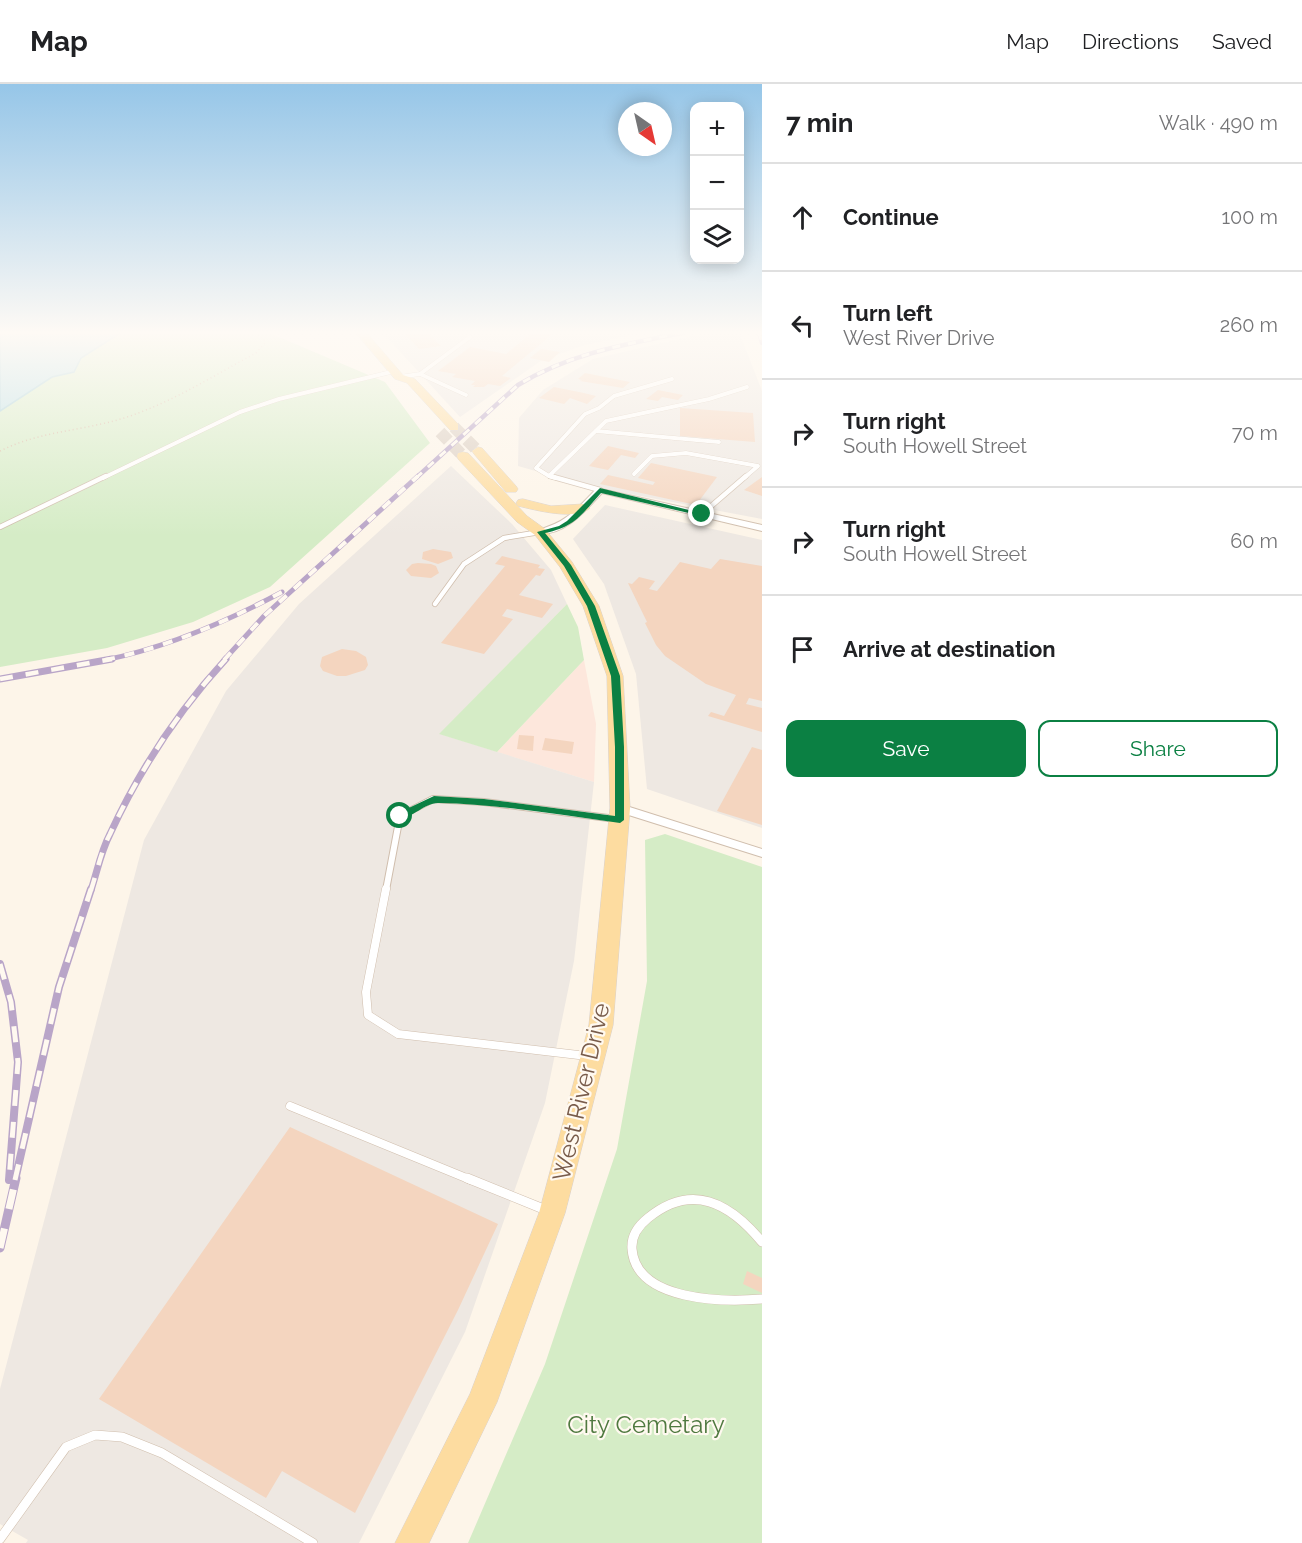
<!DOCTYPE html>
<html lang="en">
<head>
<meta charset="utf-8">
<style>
  :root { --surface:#fff; --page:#f2f2f2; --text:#202124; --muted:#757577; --line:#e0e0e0; --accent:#0b8043 }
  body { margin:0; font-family:Raleway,sans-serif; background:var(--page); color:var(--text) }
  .controls { position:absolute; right:18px; top:18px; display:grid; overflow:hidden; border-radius:12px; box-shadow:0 3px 15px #0003 }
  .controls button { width:54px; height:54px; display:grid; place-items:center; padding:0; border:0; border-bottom:2px solid var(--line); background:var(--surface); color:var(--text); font:30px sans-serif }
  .compass { position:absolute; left:618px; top:18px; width:54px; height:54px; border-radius:50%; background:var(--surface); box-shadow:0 3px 15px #0003; rotate:146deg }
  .stop { position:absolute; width:18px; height:18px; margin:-14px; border:4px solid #0b8043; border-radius:50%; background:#fff }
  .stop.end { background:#0b8043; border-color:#fff; box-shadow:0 2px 6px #0008 }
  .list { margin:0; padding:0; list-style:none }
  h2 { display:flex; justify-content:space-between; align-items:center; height:78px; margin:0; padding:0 24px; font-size:26px }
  h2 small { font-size:20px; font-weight:400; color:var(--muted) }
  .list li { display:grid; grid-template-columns:39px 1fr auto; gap:18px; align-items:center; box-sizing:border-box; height:108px; padding:0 24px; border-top:2px solid var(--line) }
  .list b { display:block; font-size:22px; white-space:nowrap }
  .list p { margin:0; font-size:20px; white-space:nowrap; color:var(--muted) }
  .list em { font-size:20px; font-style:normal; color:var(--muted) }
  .actions { display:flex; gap:12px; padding:18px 24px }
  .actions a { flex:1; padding:14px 0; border:2px solid var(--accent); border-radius:12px; text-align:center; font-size:21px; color:var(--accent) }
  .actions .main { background:var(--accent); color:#fff }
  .icon { flex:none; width:33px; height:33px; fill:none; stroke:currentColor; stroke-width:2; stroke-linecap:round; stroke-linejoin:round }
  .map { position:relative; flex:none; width:762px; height:1459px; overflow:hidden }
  header { display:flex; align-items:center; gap:36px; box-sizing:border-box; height:84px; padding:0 30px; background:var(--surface); border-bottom:2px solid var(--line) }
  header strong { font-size:28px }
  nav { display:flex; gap:33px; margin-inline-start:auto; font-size:21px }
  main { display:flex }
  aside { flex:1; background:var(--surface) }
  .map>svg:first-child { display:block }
</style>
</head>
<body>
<header>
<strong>Map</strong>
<nav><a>Map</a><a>Directions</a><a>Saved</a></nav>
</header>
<main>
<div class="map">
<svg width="762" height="1459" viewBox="0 0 762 1459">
  <rect width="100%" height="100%" fill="#fdf5e9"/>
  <path fill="#fde7dc" d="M584,576l12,64 -2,58 -97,-30z"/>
  <g fill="#eee8e2">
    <path d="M382,248h265l-62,13 -43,15 -82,57z"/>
    <path d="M710,248h29l23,59v128l-174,-33 -70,-20 1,-48 24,-28 50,-31z"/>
    <path d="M451,382l61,58 39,46 16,34 -127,130 154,48 -20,179 -29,142 -80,229 -106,211h-333l2,-3 -28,-16v-135l144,-549 82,-149 73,-87z"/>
    <path d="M605,421l157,35v288l-115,-39 -11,-115 -32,-90 -31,-45z"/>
  </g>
  <g fill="#d5ecc6">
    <path d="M122,248h145l118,50 45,61 -160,144 -77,35 -86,26 -107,19v-256l52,-34 22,-5 7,-14z"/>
    <path d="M567,520l11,23 6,33 -87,92 -58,-18z"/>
    <path d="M665,750l97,33v676h-294l77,-179 72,-215 30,-168 -2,-141z"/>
  </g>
  <path fill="#bce1e8" stroke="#a2d0da" stroke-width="1.5" d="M0,248h122l-41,26 -7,14 -22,5 -52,34z"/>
  <g fill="#f4d5bf">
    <path d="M533,248h22l-53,44 9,2 -11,8 -12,-2 -4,3h-11l2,-2h-4l4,-4 -23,-4 4,-3 -18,-3 32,-24 36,7z"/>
    <path d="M428,249l13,13 -22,3 -13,-14z"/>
    <path d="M541,265l19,3 -11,10 -19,-4z"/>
    <path d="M585,289l45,9 -7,6 -43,-7 2,-1 -4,-1z"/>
    <path d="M554,303l30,6 12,3 -9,8 -17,-6 -6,6 -25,-6z"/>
    <path d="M658,306l25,5 -5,5 -16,-3 -4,4 -12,-2z"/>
    <path d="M680,324l73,5 2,29 -75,-6z"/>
    <path d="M608,362l31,7 -4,5 -14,-3 -13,15 -19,-4z"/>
    <path d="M651,379l66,14 -21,28 -96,-21 8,-9 45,10 2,-3 -17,-4z"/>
    <path d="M762,393v19l-18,-6z"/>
    <path d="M433,465l18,3 2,6 -15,6 -16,-5 1,-7z"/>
    <path d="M502,472l38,9 -2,3 7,1 -5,7 -4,-1 -17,20 34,9 -11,14 -35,-9 -5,7 11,3 -29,35 -43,-11 64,-77 -10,-2z"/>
    <path d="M720,475l42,7v135l-13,-3 -3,6 16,4v24l-54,-16 3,-4 13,4 12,-21 -30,-11 -41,-28 -9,-11 -11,-22 2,-1 -19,-39 4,1 7,-7 16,4 -6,8 8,2 23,-29 31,7z"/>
    <path d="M418,479l13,1 5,2 3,7 -8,5 -20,-2 -5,-6 6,-6z"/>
    <path d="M342,565l14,2 10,6 2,8 -3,5 -19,6h-9l-14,-5 -3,-5 2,-9z"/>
    <path d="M519,651l15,1 -1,15 -16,-2z"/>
    <path d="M545,654l29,4 -2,12 -30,-4z"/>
    <path d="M752,663l10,3v75l-45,-14z"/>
    <path d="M290,1043l208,97 -40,86 -103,203 -73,-42 -16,27 -167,-99z"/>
    <path d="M747,1187l15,7v15l-19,-9z"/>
  </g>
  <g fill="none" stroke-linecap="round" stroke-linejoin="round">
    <g stroke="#dccfc2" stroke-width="12" stroke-dasharray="12 6" stroke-linecap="butt">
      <path d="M454,343l24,24"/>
      <path d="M440,348l23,24"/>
    </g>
    <g stroke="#d0bead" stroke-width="4.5">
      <g id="lane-far4">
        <path d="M420,290l46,21"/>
        <path d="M399,293l21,-3 50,-37"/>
        <path d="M596,347l123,11"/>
        <path d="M634,390l18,-18 34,-3 72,13 -14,12"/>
        <path d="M549,392l-13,-8 49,-54 14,-6 15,-12 58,-17"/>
        <path d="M103,394l137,-66 39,-13 116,-28"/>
        <path d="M556,394l-7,-2 57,-55 103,-22 38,-12"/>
      </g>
    </g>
    <g stroke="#d0bead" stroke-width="6">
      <g id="lane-far3">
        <path d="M550,392l50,14"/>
        <path d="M702,430l44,-38"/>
        <path d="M0,443l106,-51"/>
        <path d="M435,520l29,-40 40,-26 36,-6"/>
      </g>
    </g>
    <g stroke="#d0bead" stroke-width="8">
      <path id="lane-far2" d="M386,806l14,-74 33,-17 51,3 132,17"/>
    </g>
    <g stroke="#d0bead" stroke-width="9">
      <g id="lane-far1">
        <path d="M386,805l-20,103 2,23 30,19 189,22"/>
        <path d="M290,1022l181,74"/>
      </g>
    </g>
    <g stroke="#d0bead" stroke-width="10">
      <g id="lane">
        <path d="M467,1094l79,32"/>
        <path d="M762,1158c-32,-39 -70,-60 -114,-24 -10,8 -17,18 -16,31 4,53 93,53 130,50"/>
        <path d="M0,1455l66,-92 29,-12 27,2 40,16 151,90"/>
      </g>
    </g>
    <g stroke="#d0bead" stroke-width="2">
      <g id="street">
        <path d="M597,404l165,37v6l-160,-38c-17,18 -37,43 -65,41v-4c29,-7 40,-21 60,-42z"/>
        <path d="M620,720l142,45v8l-146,-46 -2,-3z"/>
      </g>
    </g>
    <g stroke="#d9d1cd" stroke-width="1">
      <g id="primary">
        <path d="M355,248h11l37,43 12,4 43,45v6h-8l-43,-47 -12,-4z"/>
        <path d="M478,363l4,1 34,38 2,3 -2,3h-10l-32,-38 -2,-3z"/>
        <path d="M463,368l5,1 59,63 18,13 27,33 27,44 24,70 7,132 -17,217 -48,188 -68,189 -68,141h-34l75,-149 69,-181 50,-188 21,-217 -3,-132 -24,-70 -23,-39 -25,-32 -18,-13 -59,-63 -1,-3 1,-3z"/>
        <path d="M523,415l28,7 32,-2 7,4c-14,13 -55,2 -72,-2l-2,-3 2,-3z"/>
      </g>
    </g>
    <path stroke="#d9b8a2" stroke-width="1.5" stroke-dasharray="1 3" stroke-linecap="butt" d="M0,367c40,-20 82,-20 124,-33 47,-15 89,-42 132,-65l9,-10 -1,-4 -9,-7"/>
    <use href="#lane-far4" stroke="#fff" stroke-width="4"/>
    <use href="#lane-far3" stroke="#fff" stroke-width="4.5"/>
    <use href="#lane-far2" stroke="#fff" stroke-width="6"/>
    <use href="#lane-far1" stroke="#fff" stroke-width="8"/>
    <use href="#lane" stroke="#fff" stroke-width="9"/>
    <use href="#street" fill="#fff" fill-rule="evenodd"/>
    <use href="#primary" fill="#fddca0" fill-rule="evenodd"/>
    <g stroke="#b9a5c8" stroke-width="4.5">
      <g id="rail-far4">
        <path d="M759,248l3,11"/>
        <path d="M416,394l102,-93c52,-32 109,-41 168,-53"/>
      </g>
    </g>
    <g stroke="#b9a5c8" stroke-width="5">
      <g id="rail-far3">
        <path d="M105,576c63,-13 121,-38 177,-68"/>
        <path d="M224,576l40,-44 154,-140"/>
      </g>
    </g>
    <g stroke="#b9a5c8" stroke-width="7">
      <g id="rail-far2">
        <path d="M0,595l112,-20"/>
        <path d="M91,806c6,-18 10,-39 19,-56 29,-63 69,-124 116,-175"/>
      </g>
    </g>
    <g stroke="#b9a5c8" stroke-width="8">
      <g id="rail-far1">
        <path d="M0,880l11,38 7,60 -9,118"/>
        <path d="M15,1096l44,-193 32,-98"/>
      </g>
    </g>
    <g stroke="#b9a5c8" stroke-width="9">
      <path id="rail" d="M0,1164l16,-70"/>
    </g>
    <use href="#rail-far4" stroke="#fff9f0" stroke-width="3" stroke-dasharray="8" stroke-linecap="butt"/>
    <use href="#rail-far3" stroke="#fff9f0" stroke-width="4" stroke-dasharray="10" stroke-linecap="butt"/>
    <use href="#rail-far2" stroke="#fff9f0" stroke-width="4.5" stroke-dasharray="13" stroke-linecap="butt"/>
    <use href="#rail-far1" stroke="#fff9f0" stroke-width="5" stroke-dasharray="16" stroke-linecap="butt"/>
    <use href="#rail" stroke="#fff9f0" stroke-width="7" stroke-dasharray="20" stroke-linecap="butt"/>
  </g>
  <linearGradient id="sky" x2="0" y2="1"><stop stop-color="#96c6e8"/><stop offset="0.55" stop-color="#fefaf5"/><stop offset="1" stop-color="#fefaf5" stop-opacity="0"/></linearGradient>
  <rect width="762" height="452" fill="url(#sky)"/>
  <path fill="#0b8043" d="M600,404l105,26 -3,2 -101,-23c-19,21 -26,34 -56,40l26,32 24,41 25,70 4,71v73l-4,3c-60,-8 -121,-19 -181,-20 -15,-1 -28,18 -43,15v-4l38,-18 50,3 131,17v-69l-4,-71 -24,-70 -23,-40 -27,-34 22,-6 8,-5z"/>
  <g text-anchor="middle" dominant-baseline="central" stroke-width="4.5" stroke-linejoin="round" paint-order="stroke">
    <g font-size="24" fill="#795c4b" stroke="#fff9f0">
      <text transform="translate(581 1008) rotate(-77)">West River Drive</text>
    </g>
    <g font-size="24" fill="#4f793f" stroke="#fff9f0">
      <text x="646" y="1340">City Cemetary</text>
    </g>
  </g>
</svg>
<div class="controls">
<button>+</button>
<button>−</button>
<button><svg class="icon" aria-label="layers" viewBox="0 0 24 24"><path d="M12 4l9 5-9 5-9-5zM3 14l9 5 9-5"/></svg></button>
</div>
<svg class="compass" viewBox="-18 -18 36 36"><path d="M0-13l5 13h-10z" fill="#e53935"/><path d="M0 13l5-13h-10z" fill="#757577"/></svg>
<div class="stop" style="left:400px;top:732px"></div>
<div class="stop end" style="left:702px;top:430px"></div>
</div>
<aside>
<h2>7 min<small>Walk · 490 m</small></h2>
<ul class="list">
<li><svg class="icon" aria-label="ahead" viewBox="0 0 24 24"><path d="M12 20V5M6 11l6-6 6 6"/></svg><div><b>Continue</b></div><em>100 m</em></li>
<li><svg class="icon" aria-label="left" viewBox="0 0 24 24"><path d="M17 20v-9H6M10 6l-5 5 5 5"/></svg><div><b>Turn left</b><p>West River Drive</p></div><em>260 m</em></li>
<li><svg class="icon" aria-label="right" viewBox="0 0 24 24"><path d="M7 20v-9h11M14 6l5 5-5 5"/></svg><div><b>Turn right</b><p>South Howell Street</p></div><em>70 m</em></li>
<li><svg class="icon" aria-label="right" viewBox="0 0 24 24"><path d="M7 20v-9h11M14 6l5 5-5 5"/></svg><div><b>Turn right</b><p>South Howell Street</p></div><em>60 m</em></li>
<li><svg class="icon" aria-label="arrive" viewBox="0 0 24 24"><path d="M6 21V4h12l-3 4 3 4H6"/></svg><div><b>Arrive at destination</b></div></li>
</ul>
<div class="actions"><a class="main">Save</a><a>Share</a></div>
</aside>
</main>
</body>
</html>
